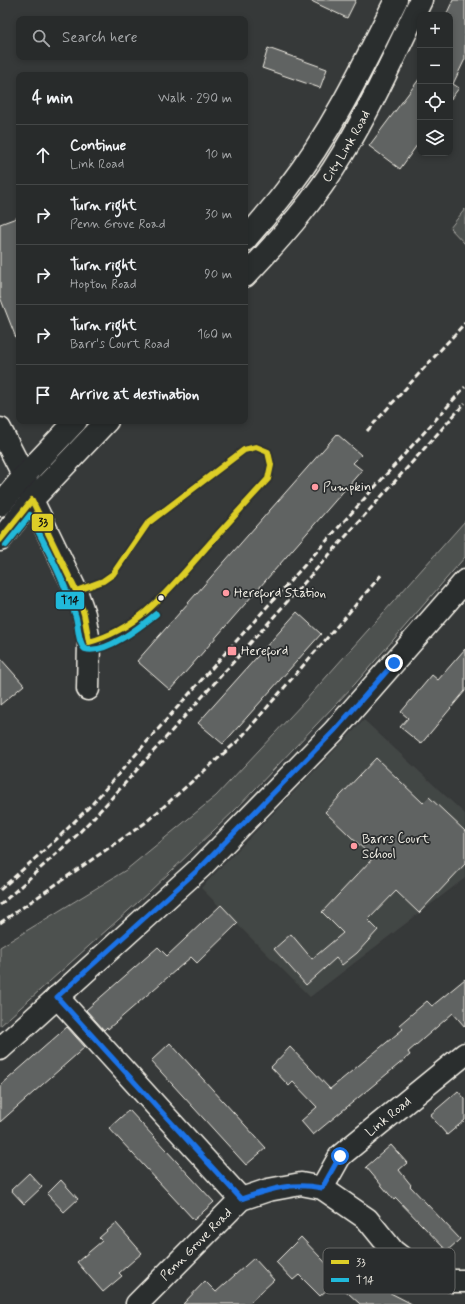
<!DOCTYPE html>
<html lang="en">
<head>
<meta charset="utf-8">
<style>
  :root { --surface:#282b2b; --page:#343737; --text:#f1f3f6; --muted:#a5a7a9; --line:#444747 }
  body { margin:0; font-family:Mynerve,sans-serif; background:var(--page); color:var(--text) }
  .controls { position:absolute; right:12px; top:12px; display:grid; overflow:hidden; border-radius:8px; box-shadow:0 2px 6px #0003 }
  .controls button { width:36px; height:36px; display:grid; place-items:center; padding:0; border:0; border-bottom:1px solid var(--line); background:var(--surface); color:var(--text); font:20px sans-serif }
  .stop { position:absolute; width:12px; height:12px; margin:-9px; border:3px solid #1a73e8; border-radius:50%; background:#fff }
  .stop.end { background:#1a73e8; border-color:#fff; box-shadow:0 1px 4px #0008 }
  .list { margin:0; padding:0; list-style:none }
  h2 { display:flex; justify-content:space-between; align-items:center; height:52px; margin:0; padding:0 16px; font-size:17px }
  h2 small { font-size:13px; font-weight:400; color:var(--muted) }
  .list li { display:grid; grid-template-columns:26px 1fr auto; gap:12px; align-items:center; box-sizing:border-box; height:60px; padding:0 16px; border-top:1px solid var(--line) }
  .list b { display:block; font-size:15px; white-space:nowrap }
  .list p { margin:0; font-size:13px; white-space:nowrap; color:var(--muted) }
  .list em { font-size:13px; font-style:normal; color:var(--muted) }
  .icon { flex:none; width:22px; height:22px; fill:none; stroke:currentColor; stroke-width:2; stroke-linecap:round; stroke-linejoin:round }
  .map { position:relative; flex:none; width:465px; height:1304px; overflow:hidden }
  .search { position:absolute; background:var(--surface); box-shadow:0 2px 6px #0003; left:16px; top:16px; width:232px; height:44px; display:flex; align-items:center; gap:10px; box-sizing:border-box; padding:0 14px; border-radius:8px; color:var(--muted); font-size:15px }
  .panel { position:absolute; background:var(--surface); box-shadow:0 2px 6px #0003; left:16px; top:72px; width:232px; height:352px; border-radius:8px }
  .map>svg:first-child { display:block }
</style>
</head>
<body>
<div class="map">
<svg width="465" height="1304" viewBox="0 0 465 1304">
  <rect width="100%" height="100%" fill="#363939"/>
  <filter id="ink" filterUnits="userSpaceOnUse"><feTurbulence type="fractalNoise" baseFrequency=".025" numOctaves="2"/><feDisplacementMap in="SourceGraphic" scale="8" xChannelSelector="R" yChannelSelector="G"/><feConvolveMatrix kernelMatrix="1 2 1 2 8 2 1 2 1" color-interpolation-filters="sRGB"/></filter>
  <g filter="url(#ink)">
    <path fill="#434645" d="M364,720l101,94v64l-155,119 -109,-109z"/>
    <g fill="#4e514f" stroke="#a1a19c">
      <path d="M465,209v35l-15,-16z"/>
      <path d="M465,521v36l-110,127 -120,126 -87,83 -148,133v-79l126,-77 90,-74 88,-94z"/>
    </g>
    <g fill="#616362" stroke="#f4f1e8">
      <path d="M309,0h47l-9,18z"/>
      <path d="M453,0h12v59l-12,25 6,4 -9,12v-85h-4z"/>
      <path d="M268,48l59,21 -7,19 -58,-20z"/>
      <path d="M420,78v63l-20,28 -31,-23z"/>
      <path d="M19,217v125l-1,1 -18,-46v-73z"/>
      <path d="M337,434l24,21 -8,8 9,7 -192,220 -33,-29z"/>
      <path d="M297,612l24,22 -98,110 -25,-21z"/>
      <path d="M465,649v42l-44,53 -21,-17 8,-9 -7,-6 31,-37 6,5z"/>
      <path d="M0,658l24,27 -24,20z"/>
      <path d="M376,758l47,45 6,-6 36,34v33l-46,49 -23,-22 -28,29 10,10 -21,23 -15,12 -6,-7 -30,27 -32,-36 17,-15 21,25 31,-26 -21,-21 51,-54 -48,-46z"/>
      <path d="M221,905l17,18 -41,40 -6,-6 -83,72 -1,-2 -3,3 -18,-20 72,-63 9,9z"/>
      <path d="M465,979v48l-12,-14 -45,39 2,3 -97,80 -12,-14 16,-14 -24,-25 -4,4 -18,-19 19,-20 40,42 73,-60 -4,-4 28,-24 5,5z"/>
      <path d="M67,1027l18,20 -85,75v-36z"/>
      <path d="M170,1043l96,105 -20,17 -95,-104z"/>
      <path d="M458,1091l7,8v21l-18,15 -17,-20z"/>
      <path d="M129,1110l85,92 -20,18 -85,-92z"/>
      <path d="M391,1145l16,18 -8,7 12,15 -1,1 50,53 -13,12 -51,-53 -2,2 -28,-33z"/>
      <path d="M29,1173l13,14 -18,17 -13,-14z"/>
      <path d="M61,1180l17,19 -14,13 -17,-18z"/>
      <path d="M116,1223l26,30 -23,20 3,3 -19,16 -26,-30 25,-21 -3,-3z"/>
      <path d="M301,1237l39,41 -20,18 -21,-21 -6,5 -17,-18z"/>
      <path d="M254,1258l20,22 -26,24h-65l22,-23 11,11z"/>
      <path d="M356,1263l15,14 -4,4 45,23h-52l-23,-21z"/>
    </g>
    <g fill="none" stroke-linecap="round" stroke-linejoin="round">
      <g stroke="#f4f1e8" stroke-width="25">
        <g id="minor">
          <path d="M0,429l24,47 8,24 44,91 8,23 5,28 -1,47"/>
          <path d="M57,997l184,202"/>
          <path d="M0,1049l201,-182 133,-136 131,-150"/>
          <path id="s1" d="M322,1188l18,-32 125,-102"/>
          <path id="s2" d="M137,1304l104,-105 27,-9 33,-6 21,4 45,31 26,32 26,20 34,10h12"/>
        </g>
      </g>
      <g stroke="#f4f1e8" stroke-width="25">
        <g id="highway">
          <path d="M245,240c14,-17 30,-34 43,-52 44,-57 76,-124 108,-188"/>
          <path id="s3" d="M245,276c35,-37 71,-77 97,-121 30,-49 54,-103 79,-155"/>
          <path d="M0,505l24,-29 52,-55"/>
          <path d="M0,540l32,-40 75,-79"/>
        </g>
      </g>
      <use href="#minor" stroke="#2a2d2e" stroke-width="22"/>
      <use href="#highway" stroke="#2a2d2e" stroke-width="22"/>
      <g stroke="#f4f1e8" stroke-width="3" stroke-dasharray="6 3" stroke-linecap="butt">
        <path d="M367,431l98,-108"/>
        <path d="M0,890l59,-53 34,-34 127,-144 245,-272"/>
        <path d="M0,905l77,-70 32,-34 356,-398"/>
        <path d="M0,923l145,-100 94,-83 144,-167"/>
      </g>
      <g stroke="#2a2d2e" stroke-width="9">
        <g id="bus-1">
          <path d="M256,447l12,5 3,13 -3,14c-21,23 -43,47 -64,71 -34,38 -63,78 -115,92l-5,-28 -8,-23 27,-10 10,-7 35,-51 96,-73z"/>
          <path d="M0,540l32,-40 44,91"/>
        </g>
      </g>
      <g stroke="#2a2d2e" stroke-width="9">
        <path id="bus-2" d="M6,545l24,-30c16,32 34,65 45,99 4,10 2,28 10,35 20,6 56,-23 71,-35"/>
      </g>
      <use href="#bus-1" stroke="#ddce27" stroke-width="6"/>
      <use href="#bus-2" stroke="#20b9da" stroke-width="6"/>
    </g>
  </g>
  <g fill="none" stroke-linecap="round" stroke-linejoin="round" filter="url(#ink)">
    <path stroke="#1a73e8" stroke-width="5" d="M340,1156l-18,32c-32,-6 -51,1 -81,11l-184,-202 144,-130 133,-136 60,-68"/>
  </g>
  <g fill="#ff9aa2" stroke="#2a2d2e" stroke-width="1.5">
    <circle cx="315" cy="487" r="4"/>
    <circle cx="226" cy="593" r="4"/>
    <rect x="227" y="646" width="10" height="10" rx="2"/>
    <circle cx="354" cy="846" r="4"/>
  </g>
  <circle fill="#f4f1e8" stroke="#2a2d2e" stroke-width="1.5" cx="161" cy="598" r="3.5"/>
  <g text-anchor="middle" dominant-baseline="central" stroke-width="3.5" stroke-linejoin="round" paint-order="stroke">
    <g font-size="13" fill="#f4f1e8" stroke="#2a2d2e">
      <text stroke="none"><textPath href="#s3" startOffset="165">City Link Road</textPath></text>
      <text stroke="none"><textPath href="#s1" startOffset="99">Link Road</textPath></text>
      <text stroke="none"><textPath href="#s2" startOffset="84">Penn Grove Road</textPath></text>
    </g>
    <g font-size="13" fill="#f4f1e8" stroke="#2a2d2e" text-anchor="start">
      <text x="323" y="487">Pumpkin</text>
      <text x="234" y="593">Hereford Station</text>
      <text x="241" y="651">Hereford</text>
      <text x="362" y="839">Barrs Court<tspan x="362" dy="15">School</tspan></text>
    </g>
  </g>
  <rect x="323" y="1248" width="132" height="46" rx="6" fill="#2a2d2e" stroke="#676866" stroke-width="1"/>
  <rect x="331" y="1260" width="18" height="4" fill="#ddce27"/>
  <rect x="331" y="1278" width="18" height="4" fill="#20b9da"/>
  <g font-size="11" fill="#f4f1e8">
    <text x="356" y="1266">33</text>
    <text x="356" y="1284">T14</text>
  </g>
  <g stroke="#2a2d2e" stroke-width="1.5">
    <rect x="31" y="513" width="23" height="19" rx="4" fill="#ddce27"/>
    <rect x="55" y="591" width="30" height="19" rx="4" fill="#20b9da"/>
  </g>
  <g font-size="11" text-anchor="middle" font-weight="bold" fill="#111">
    <text x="43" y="526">33</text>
    <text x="70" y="604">T14</text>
  </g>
</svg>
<div class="controls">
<button>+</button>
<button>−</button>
<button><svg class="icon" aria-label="locate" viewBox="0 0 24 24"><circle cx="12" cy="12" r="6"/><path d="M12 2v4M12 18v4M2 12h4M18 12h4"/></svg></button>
<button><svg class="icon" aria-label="layers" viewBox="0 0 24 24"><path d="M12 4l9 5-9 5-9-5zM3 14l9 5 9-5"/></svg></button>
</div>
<div class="stop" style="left:340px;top:1156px"></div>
<div class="stop end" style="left:394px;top:663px"></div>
<div class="search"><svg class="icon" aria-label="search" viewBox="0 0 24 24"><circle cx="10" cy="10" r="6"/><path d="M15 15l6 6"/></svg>Search here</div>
<section class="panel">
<h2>4 min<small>Walk · 290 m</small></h2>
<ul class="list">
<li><svg class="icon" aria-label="ahead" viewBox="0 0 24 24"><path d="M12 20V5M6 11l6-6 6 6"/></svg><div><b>Continue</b><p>Link Road</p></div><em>10 m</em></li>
<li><svg class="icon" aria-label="right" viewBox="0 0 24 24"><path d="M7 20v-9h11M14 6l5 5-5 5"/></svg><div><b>Turn right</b><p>Penn Grove Road</p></div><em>30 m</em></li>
<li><svg class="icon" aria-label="right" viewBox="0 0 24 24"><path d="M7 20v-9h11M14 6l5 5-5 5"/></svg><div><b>Turn right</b><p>Hopton Road</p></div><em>90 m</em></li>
<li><svg class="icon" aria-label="right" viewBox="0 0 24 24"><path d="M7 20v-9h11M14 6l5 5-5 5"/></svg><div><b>Turn right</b><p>Barr's Court Road</p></div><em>160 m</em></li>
<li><svg class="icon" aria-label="arrive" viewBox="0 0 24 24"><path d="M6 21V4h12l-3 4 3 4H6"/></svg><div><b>Arrive at destination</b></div></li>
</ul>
</section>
</div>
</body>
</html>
